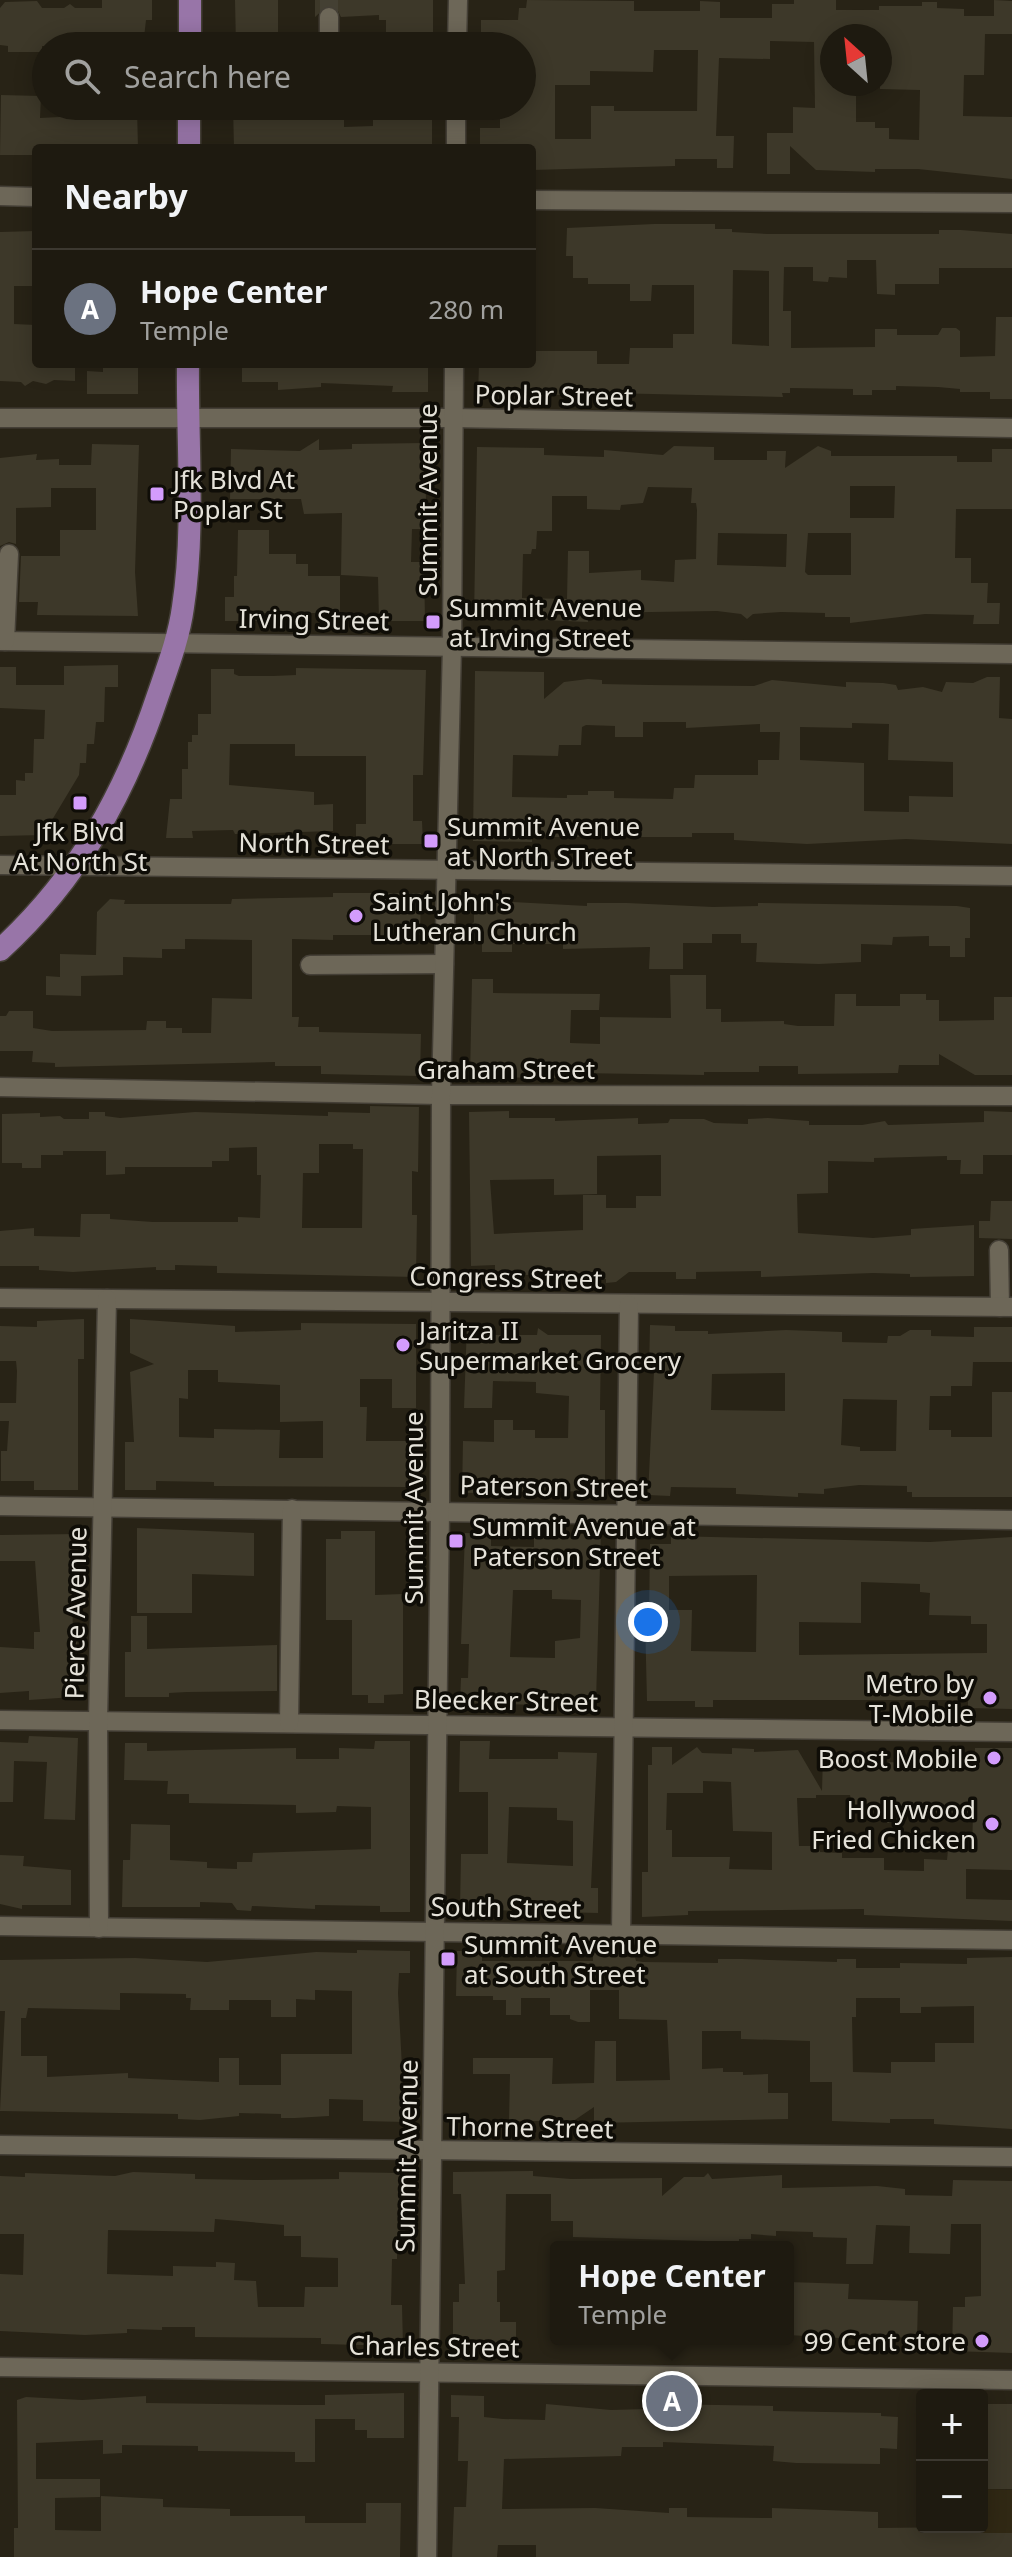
<!DOCTYPE html>
<html lang="en">
<head>
<meta charset="utf-8">
<style>
  :root { --surface:#1e1a10; --page:#2b271e; --text:#f1f3f6; --muted:#a1a19f; --line:#3c3830; --accent:#d93025 }
  body { margin:0; font-family:"Noto Sans",sans-serif; background:var(--page); color:var(--text) }
  .controls { position:absolute; right:24px; bottom:24px; display:grid; overflow:hidden; border-radius:8px; box-shadow:0 4px 20px #0003 }
  .controls button { width:72px; height:72px; display:grid; place-items:center; padding:0; border:0; border-bottom:2px solid var(--line); background:var(--surface); color:var(--text); font:40px sans-serif }
  .compass { position:absolute; left:820px; top:24px; width:72px; height:72px; border-radius:50%; background:var(--surface); box-shadow:0 4px 20px #0003; rotate:333deg }
  .you { position:absolute; left:648px; top:1622px; width:28px; height:28px; margin:-20px; border:6px solid #fff; border-radius:50%; background:#1a73e8; box-shadow:0 0 0 12px #1a73e833 }
  .badge { display:grid; place-items:center; width:52px; height:52px; border-radius:50%; background:var(--accent); color:#fff; font-size:26px; font-weight:700 }
  .pin { position:absolute; translate:-50% -50%; border:4px solid #fff; box-shadow:0 2px 8px #0006 }
  .popup { position:absolute; left:550px; top:2241px; width:244px; height:104px; box-sizing:border-box; display:grid; place-content:center; border-radius:8px; background:var(--surface); filter:drop-shadow(0 2px 6px #0005); font-size:26px; white-space:nowrap; color:var(--muted) }
  .popup b { font-size:30px; color:var(--text) }
  .popup::after { content:''; position:absolute; left:50%; top:100%; margin-left:-16px; border:16px solid transparent; border-top-color:var(--surface) }
  .list { margin:0; padding:0; list-style:none }
  h2 { display:flex; justify-content:space-between; align-items:center; height:104px; margin:0; padding:0 32px; font-size:34px }
  h2 small { font-size:26px; font-weight:400; color:var(--muted) }
  .list li { display:grid; grid-template-columns:52px 1fr auto; gap:24px; align-items:center; box-sizing:border-box; height:120px; padding:0 32px; border-top:2px solid var(--line) }
  .list b { display:block; font-size:30px; white-space:nowrap }
  .list p { margin:0; font-size:26px; white-space:nowrap; color:var(--muted) }
  .list em { font-size:26px; font-style:normal; color:var(--muted) }
  .icon { flex:none; width:44px; height:44px; fill:none; stroke:currentColor; stroke-width:2; stroke-linecap:round; stroke-linejoin:round }
  .map { position:relative; flex:none; width:1012px; height:2557px; overflow:hidden }
  .search { position:absolute; background:var(--surface); box-shadow:0 4px 20px #0003; left:32px; top:32px; width:504px; height:88px; display:flex; align-items:center; gap:20px; box-sizing:border-box; padding:0 28px; border-radius:44px; color:var(--muted); font-size:30px }
  .panel { position:absolute; background:var(--surface); box-shadow:0 4px 20px #0003; left:32px; top:144px; width:504px; height:224px; border-radius:8px }
  .map>svg:first-child { display:block }
</style>
</head>
<body>
<div class="map">
<svg width="1012" height="2557" viewBox="0 0 1012 2557">
  <rect width="100%" height="100%" fill="#282316"/>
  <path fill="#302814" d="M982,2489l30,1v43h-49l1,-6h18z"/>
  <g fill="#3d3829" fill-rule="evenodd">
    <path d="M102,0h50v20h-6l-3,26h-101v6h-34v-6l-8,-1v-37l5,-6 32,-1 5,7h22l6,-4 5,4h27z"/>
    <path d="M235,0h43v46h-42z"/>
    <path d="M315,0h118v46h-47v-26h-7v-5l-38,2 -5,-10 -8,-2 -13,12z"/>
    <path d="M527,0l107,1v10h66v-10l20,1v16h52v-14h22v-4h42v10h43v-4h43v-4h15v6l27,1v7h30v-16l18,1v33h-27l-1,41h-20l-1,41 49,1v62l-94,-10h-43v3l-59,-2 -26,-24v28h-23v-41h26v-26l22,1 -1,-66 -44,-1v18l-51,-1 -3,78h18l-1,32h-16v-9h-42v7l-143,4v-22l-52,-1v-19h20v-22h22v-60h-41v-26h37l1,-12h7zM832,36h48v53l40,1 -1,50 -30,-1v-11h-14v-6h-19v-38h-24zM654,50h44l-1,61h-83v-5h-23v33h-36v-54h35v-14l63,1z"/>
    <path d="M1,95l40,1 -1,22 58,-3v-7h39l1,40h-102v7h-36z"/>
    <path d="M233,106h111v21l29,-1v-19l59,-1v42h-198z"/>
    <path d="M654,224h61v5h17v3l36,2h171v-4h22l51,4v34h-73v16h-44v11l-18,-1 -1,-34h-29v18l-18,-1 -1,5 -15,-1v-14h-29l-1,44h8v37l84,-1v-18h22v6h41l4,-7h14l4,3v26l35,-1 1,-39h16v82h-22v-7h-30v-3l-22,-2 -42,-1v4h-24v5h-19v-6l-63,-1v5h-8l1,4 -176,-4v-3h-45v5l-84,-1 1,-30h53v-13h65v13h32l1,-16h43v-14h21v-49h-42l-1,16h-21v-17h-42v-6h-15v-22h-7l1,-28zM733,270l36,1v75l-37,-2z"/>
    <path d="M36,231v55h-22v38l22,1v39h39v17l-21,-1 -8,4 -13,-3 -8,5 -4,-4 -21,-1v-149z"/>
    <path d="M103,364h35v30h-51v-23l16,1z"/>
    <path d="M242,364h186v28h-36l1,-6 -72,-3v4l-43,3v-8h-36z"/>
    <path d="M319,439v11l33,-1v-5l72,-1 3,86h-15l-1,33h13l1,59h-46l-1,-44 -37,-2 1,-62 -38,1 -3,-15h-71l1,-50 69,2z"/>
    <path d="M92,444l47,1 -4,127 3,44 -101,-1 1,-13h-19l2,-46h39v-26h36v-42h-45v19l-35,1v36l-7,-2 -9,4v-88l37,-4 -1,6 23,-1v6h32z"/>
    <path d="M674,446l40,1v13h53v-9h19l-1,17 33,-22 13,5v5h126v6h35v-13h20v60h-56l-1,49h16v25h17l-1,20h13l-1,21h-26l1,-9 -49,-1 -75,9v-6h-25v-4l-44,-1 -28,2 -6,5 -6,-5 -24,-3 -129,2v9l-114,-5 3,-170 67,1v7l60,2v-7l59,5zM850,486h45l-1,32h-44zM648,487l44,1 -1,15h5l1,7 -1,49 -21,1 -1,22 -33,-2v-10l-52,3v-22h-21l-1,48 -45,-1 1,-44h8l1,-5h4l1,-18h15v-35h35v13l33,1 1,-5 22,-2zM718,533l69,1 -1,33 -69,-2zM808,533h43v42h-43l-3,-3z"/>
    <path d="M238,530h31v24h27v10h12v12h32v43h-17v-6h-63v8h-35v-24h9v-21h3z"/>
    <path d="M118,665v22h-13l-1,35h-8l-2,22h-7l-1,19h-6l-1,12 -36,60 -43,1v-41h16v-15l9,1v-8h8l1,-34h10l1,-29 -45,-2v-41h16v18h48v-19z"/>
    <path d="M296,668l130,2 -3,105h-10v46h9l1,23h-67v-20h10v-68h-71v-12h-65l-1,41 85,7v13l19,-1v27l-98,3 -2,-4 -41,1 1,7h-27l4,-39h12v-30h6v-27h4v-7h6v-21h13v-45h23v5l5,2h34l23,-1z"/>
    <path d="M475,671l69,1v27l20,-17 24,-3 14,1v4l48,1 104,1 18,-6 74,7v-5l37,1 13,2 2,5 25,-3 19,5 4,-10 27,1 14,-6h13l-1,41 13,1v125l-106,-5 -99,5 -73,-4v-7h-42v4h-160v5l-59,-1zM643,722h43v6l74,-4v8h20l-1,28h-21v15h-63l-1,13h-20l-1,11 -59,-1v-7h-26v4h-21v3l-55,-1 1,-42 45,1 1,-11h22l1,-18 4,-2 29,1v11h28zM852,723l37,1 -1,36 65,2v35l-44,-1v16l-45,-1v-48l-64,-3v-33l52,1z"/>
    <path d="M333,893h88l-1,42h-87v5l-41,-1v78h7l-1,10h21v5l102,2 -1,42 -99,-2v-8h-46v-4l-220,5v-4l-23,-1 1,-11h-33v-35h6l3,-5h24v17l19,3 94,-1 1,-9h19v7h16v5h29l1,-35 40,1v-59l-67,-1v10h-23v9l-39,-1v18l-42,1v20l-35,-1v-19l14,1v-23l36,1 1,-43 13,-13 15,1 -1,4h107l1,-5 101,-2z"/>
    <path d="M474,900l113,6v-3h40l86,4 45,-1v-3l199,3 13,2v30h-5v19h-15v-11h-21v-10l-36,1 -1,8 -31,-1v18l-42,2 -63,-2 1,-19h-16v-9h-29v9h-29v26h-34l1,-22 -87,2v-5h-51v8h-30v-10h-9l1,-12 -4,-4 4,-4z"/>
    <path d="M670,975h36v34h15v13l63,-1v3l14,2h36l1,-32h21v12h44v-12h26v6h13v21l55,-1v-23h18v78h-37l-36,-21v11h-40l-1,8 -100,1v-8h-39v6h-55v3l-127,-2 -21,1v4l-86,-1 2,-98h21v14l107,1 -1,16h-28l-1,33 30,1v-27l71,1z"/>
    <path d="M370,1106l49,1 -1,65 -6,-1v44h5l-1,62 -199,-4v-7l-42,-1v5h-19v-3l-83,5 -34,-2v-4h-39v-35l34,-3v8l46,1 1,-23h29v5l43,3h85v-5l22,1 1,-43h-4v-28l-28,1v13h-17v6h-87v7l-19,1v-24h-43v4h-22v13h-19v-5h-20v-49l38,-1v4l20,-1 4,3h25v-7h16v4l15,2 75,-6 133,4v-4l42,1zM319,1144h34v5h10l-1,79h-60l1,-55h16z"/>
    <path d="M509,1111v7h46v3l83,-3v6l30,-1 2,-4h34l10,4 34,1v-5l20,-1 41,3v4h53l23,-4 3,4 96,-3v-11l28,1v43h-29v19h-23l1,-14h-14v-4l-73,2v4l-46,-1v32l-31,1 1,39 75,5 38,-3v-6l63,-4v51l-64,1v-3l-37,-1 -112,4v-6l-65,1v7h-20v-7h-47l-13,10 -10,1v-4h-19v-6l-92,3v-11l-24,1 -2,-154zM661,1155v41h-25v12h-30v-13h-23v35l-89,4 -4,-54 64,-1v16l43,-1v-38z"/>
    <path d="M991,1201h21v38l-33,-1v-17h11z"/>
    <path d="M84,1319v40h-6v131h-44v-9h-33v-30h6l2,-30h-9v-18h16l1,-32 -1,-10h-16v-35l37,1v-6z"/>
    <path d="M130,1319l105,7v6l66,-2v-7l115,1v84h-24v-29h-32v28h7l-1,34h42v46l-194,-1v-4l-58,-1v9h-31v-48h9l-4,-70 24,-8 -24,-11zM188,1370h30v12l62,3v37l43,-1v37h-44l1,-28 -66,-1v9l-35,-1v-39l9,1z"/>
    <path d="M467,1324h20l-1,11h51l1,-7 10,7h53l-1,75h5v81l-143,2 1,-52 31,1v-22h19v10h22v8h33l1,-42 -33,-3v-11l-43,-1 -1,27h-28z"/>
    <path d="M650,1325l25,1v5h33v3l78,-4 56,2v10l45,1 1,-7h12l10,-6h21v6l43,1v-10h38v35h-39l-1,24h-21v10h-21l-1,34h22v7h41v-45h20v105h-100v-5h-5v-6l-48,-1 -35,4v5l-26,-1v4l-62,-3v-6l-65,-1 -1,9 -22,-1 6,-123h-5zM785,1373v38l-74,-1 1,-36zM843,1399l54,1 -1,51h-36v-4l-19,-2z"/>
    <path d="M137,1528l117,5v43l-62,-2v39h-55z"/>
    <path d="M341,1531h34v64l28,-1v100l-19,1v8h-16v-8h-16v-75h-26v-81h15z"/>
    <path d="M534,1531l18,1v4l49,-4 -5,169 -62,-5v9l-74,-3 1,-24h7l1,-34h-8l4,-111 26,1v12l43,1zM513,1590h39v9l29,1 -1,38 -25,3v17l-45,-1z"/>
    <path d="M78,1534v26h-7l2,72h5l-4,65 -45,3v-9l-29,2v-46l34,2v-17h6l-5,-71h-35v-26z"/>
    <path d="M671,1536l259,6 82,-5v172l-44,-1v-7l-20,-1h-235v7h-18v-6h-48l-2,-82h4l1,-75h21zM757,1575l-1,77 -65,-1 1,-41h-23v-34zM861,1582l59,2v8l10,1 -1,22 42,1v8h16v29l-188,2v-33l62,1z"/>
    <path d="M131,1616h16v33l130,-4v46l-90,1 -18,1v4h-44v-45h6z"/>
    <path d="M29,1736l49,2 -3,82 -31,-1 3,-57 -33,-1 -1,41h-13v-60l28,1z"/>
    <path d="M375,1741h35v171h-30v-6l-65,-1v4l-63,-3 -1,5 -14,-1 -5,-7 -32,-1v5h-78l1,-47h7l1,-36 39,1v35l37,2v6l30,1v-7h15l1,-9 118,-4v-42l-34,-1 -1,6 -40,1v-8l-107,-2v-9h-22l1,-13 -44,-1 1,-37h22v8l149,-3v11h43v-11l35,1z"/>
    <path d="M460,1741h30l-1,18h69v-7l39,1 -6,135h7v25l-138,-4 1,-55h27v-62h-29zM509,1807l48,1v12l16,1v45l-66,-3z"/>
    <path d="M652,1747h20v18l25,-18 5,6 30,1v-6l22,1v3l44,-2 24,41 1,-37 42,2v6l110,1v-15h37v122l-46,-1v30l46,1v21l-148,-6v-6l-176,2v4l-46,2v-45h6v-107h4zM703,1781l28,1 2,49 39,1v38l-43,-1 1,-12h-58v-27h-6l1,-37h36zM816,1795h34l3,13 34,4v11h18l2,-11 66,1 -1,38 -24,-1 -1,10 -23,-1v12l-40,-1v-12h-42v-5l-22,-1v-6h-21l-2,-48h19z"/>
    <path d="M0,1855l24,1 -1,10 48,4v35h-49v4l-22,-5z"/>
    <path d="M357,1950l53,1v22h-11l-1,20 7,129 -42,-1v-21l-34,-1v17l-34,2h-14v-4l-42,-1v3l-39,4 -22,-1v-5l-178,-3 5,-100h-5v-51l135,-2 72,4 109,-10 41,1zM315,1990l37,1v63h-71v31h-42v-27h-20v24l-91,-4v-5l-81,4v-21h-26v-38h5l2,-10 92,2v-17l66,1v4h5l-1,12h39v-10h42v17h25v-18l19,1z"/>
    <path d="M457,1951h25v10h111v-9h26v5h16l1,4 7,1 75,1v-4h24l95,3v-3h19v9h44v-5l67,1v-6l45,-1v172l-78,-5v-5h-44v4l-58,-2v-39h-22v-41l-69,-2v-8h-39v38l21,-1v4h20v3l25,-1v19h20v26l-194,4v-16l-28,19 -15,-5h-42l1,-47h-37v-16h80l-1,26 42,-1 1,-42h21v40l54,-1 -3,-60 -48,-1v-29h-29v32h-12l-8,-3v-4h-20v-17h-29v17h-15v-15h-13v-4h-37zM856,1998h44v15h21v-6l53,-1v37h-39v19h-44v11l-38,-1 -1,-55h4z"/>
    <path d="M533,2171v5l38,3 91,-1v18l22,-19h20l4,-4 4,6 70,-4v13l95,-2 28,3v6l47,1 1,-16 59,1v172l-60,-2 1,-44h12v-10l16,-1v-72h-30l-1,30 -41,-1 1,-27 -34,-1 -3,39h-27l1,-26 -34,-1v-5l-37,-1v5l-25,-2v5h-12v3l-166,-5v-16h-22v-27h-45l-1,76 -8,1v31h3v20h16v24l-63,1v-45h6v-18h6l-4,-90h-8v-22z"/>
    <path d="M133,2172l62,2v5l64,1 80,-1v-7l61,1v45h6l-1,20 -8,-1v22h-5l-1,46h11l1,41 -82,-2v-6l-126,-1v-10h-33v3l-35,-1v4l-42,2 -85,-4v-57l23,1 1,-41h-24v-58l25,1v-4l90,3zM215,2219l69,6v11h17v21l37,1v29h-33l-1,20h-46l-2,-26 -22,-1 1,-17 -19,-1v5l-43,-1v10l-66,-2 1,-44 106,2z"/>
    <path d="M788,2282l61,2 -1,15 70,2 -1,37 -25,-1v4l-104,-6z"/>
    <path d="M404,2393v45h-37v-8h-12v-11h-40v43h-20v-10l-97,-1v-5l-76,-1v8l-19,1v-14l-67,3v36h64v18l-45,1v32l46,1v-35l62,3v8l67,2v7h75v7h61v-20h35l-1,54h-386v-29h4l-1,-128 9,-3 56,3 64,-4v7l157,2h22v-10z"/>
    <path d="M451,2395l33,1v21l19,2 42,1 1,-16 65,6 35,-1 10,-5 117,2v5l108,2v3l17,1 -1,32 -17,-1v16l-84,-1 -23,-2 1,-15 -111,-4v5h-41l-1,9 -117,3 -2,50 93,-1 74,5v-5h18v9l85,1v-10l106,4v16l86,-1 -1,6h49v24h-476v-12h-38l-1,12h-45l2,-50h12l2,-46h-10l1,-44h-8z"/>
    <rect x="982" y="2404" width="30" height="85"/>
  </g>
  <g fill="none" stroke-linecap="round" stroke-linejoin="round">
    <path stroke="#444033" stroke-width="18" stroke-dasharray="18 9" stroke-linecap="butt" d="M329,17v-17"/>
    <g stroke="#443f36" stroke-width="21">
      <g id="minor">
        <path d="M329,46v-29"/>
        <path d="M457,46l1,-46"/>
        <path d="M456,148v-42"/>
        <path d="M0,196l36,1"/>
        <path d="M532,200l480,3"/>
        <path d="M0,418h453l559,10"/>
        <path d="M0,641l1012,13"/>
        <path d="M5,641l4,-87"/>
        <path d="M0,865l1012,11"/>
        <path d="M310,965l134,-1"/>
        <path d="M0,1087l441,8 571,1"/>
        <path d="M999,1250l1,57"/>
        <path d="M0,1298l1012,9"/>
        <path d="M0,1506l1012,14"/>
        <path d="M0,1720l1012,12"/>
        <path d="M289,1723l3,-214"/>
        <path d="M0,1926l1012,14"/>
        <path d="M99,1928l-1,-207 9,-422"/>
        <path d="M621,1935l8,-630"/>
        <path d="M0,2145l1012,12"/>
        <path d="M0,2367l1012,13"/>
        <path d="M427,2557l13,-1046 1,-416 11,-449 2,-282"/>
      </g>
    </g>
    <g stroke="#443f36" stroke-width="25">
      <g id="major">
        <path d="M190,46v-46"/>
        <path d="M189,148v-42"/>
        <path d="M0,950c78,-71 125,-156 158,-255 10,-29 21,-58 25,-88 12,-77 4,-165 5,-243"/>
      </g>
    </g>
    <use href="#minor" stroke="#6d6758" stroke-width="18"/>
    <use href="#major" stroke="#9875a8" stroke-width="22"/>
  </g>
  <g fill="#d39cfc" stroke="#0f0d07" stroke-width="3">
    <rect x="149" y="486" width="16" height="16" rx="4"/>
    <rect x="425" y="614" width="16" height="16" rx="4"/>
    <rect x="72" y="795" width="16" height="16" rx="4"/>
    <rect x="423" y="833" width="16" height="16" rx="4"/>
    <circle cx="356" cy="916" r="8"/>
    <circle cx="403" cy="1345" r="8"/>
    <rect x="448" y="1533" width="16" height="16" rx="4"/>
    <circle cx="990" cy="1698" r="8"/>
    <circle cx="994" cy="1758" r="8"/>
    <circle cx="992" cy="1824" r="8"/>
    <rect x="440" y="1951" width="16" height="16" rx="4"/>
    <circle cx="982" cy="2341" r="8"/>
  </g>
  <g text-anchor="middle" dominant-baseline="central" stroke-width="7" stroke-linejoin="round" paint-order="stroke">
    <g font-size="26" fill="#e5e2d9" stroke="#0f0d07">
      <text transform="translate(554 395) rotate(1)">Poplar Street</text>
      <text transform="translate(427 500) rotate(-90)">Summit Avenue</text>
      <text transform="translate(314 619) rotate(1)">Irving Street</text>
      <text transform="translate(314 843) rotate(1)">North Street</text>
      <text x="506" y="1069">Graham Street</text>
      <text transform="translate(506 1277) rotate(1)">Congress Street</text>
      <text transform="translate(554 1486) rotate(1)">Paterson Street</text>
      <text transform="translate(413 1508) rotate(-90)">Summit Avenue</text>
      <text transform="translate(75 1613) rotate(-89)">Pierce Avenue</text>
      <text transform="translate(506 1700) rotate(1)">Bleecker Street</text>
      <text transform="translate(506 1907) rotate(1)">South Street</text>
      <text transform="translate(530 2127) rotate(1)">Thorne Street</text>
      <text transform="translate(406 2156) rotate(-89)">Summit Avenue</text>
      <text transform="translate(434 2346) rotate(1)">Charles Street</text>
    </g>
    <g font-size="26" fill="#e5e2d9" stroke="#0f0d07" text-anchor="start">
      <text x="173" y="479">Jfk Blvd At<tspan x="173" dy="30">Poplar St</tspan></text>
      <text x="449" y="607">Summit Avenue<tspan x="449" dy="30">at Irving Street</tspan></text>
      <text x="447" y="826">Summit Avenue<tspan x="447" dy="30">at North STreet</tspan></text>
      <text x="80" y="831" text-anchor="middle">Jfk Blvd<tspan x="80" dy="30">At North St</tspan></text>
      <text x="372" y="901">Saint John's<tspan x="372" dy="30">Lutheran Church</tspan></text>
      <text x="419" y="1330">Jaritza II<tspan x="419" dy="30">Supermarket Grocery</tspan></text>
      <text x="472" y="1526">Summit Avenue at<tspan x="472" dy="30">Paterson Street</tspan></text>
      <text x="974" y="1683" text-anchor="end">Metro by<tspan x="974" dy="30">T-Mobile</tspan></text>
      <text x="978" y="1758" text-anchor="end">Boost Mobile</text>
      <text x="976" y="1809" text-anchor="end">Hollywood<tspan x="976" dy="30">Fried Chicken</tspan></text>
      <text x="464" y="1944">Summit Avenue<tspan x="464" dy="30">at South Street</tspan></text>
      <text x="966" y="2341" text-anchor="end">99 Cent store</text>
    </g>
  </g>
</svg>
<div class="controls">
<button>+</button>
<button>−</button>
</div>
<svg class="compass" viewBox="-18 -18 36 36"><path d="M0-13l5 13h-10z" fill="#e53935"/><path d="M0 13l5-13h-10z" fill="#a1a19f"/></svg>
<div class="you"></div>
<div class="pin badge" style="left:672px;top:2401px;background:#6b7280">A</div>
<div class="popup"><b>Hope Center</b>Temple</div>
<div class="search"><svg class="icon" aria-label="search" viewBox="0 0 24 24"><circle cx="10" cy="10" r="6"/><path d="M15 15l6 6"/></svg>Search here</div>
<section class="panel">
<h2>Nearby<small></small></h2>
<ul class="list">
<li><span class="badge" style="background:#6b7280">A</span><div><b>Hope Center</b><p>Temple</p></div><em>280 m</em></li>
</ul>
</section>
</div>
</body>
</html>
